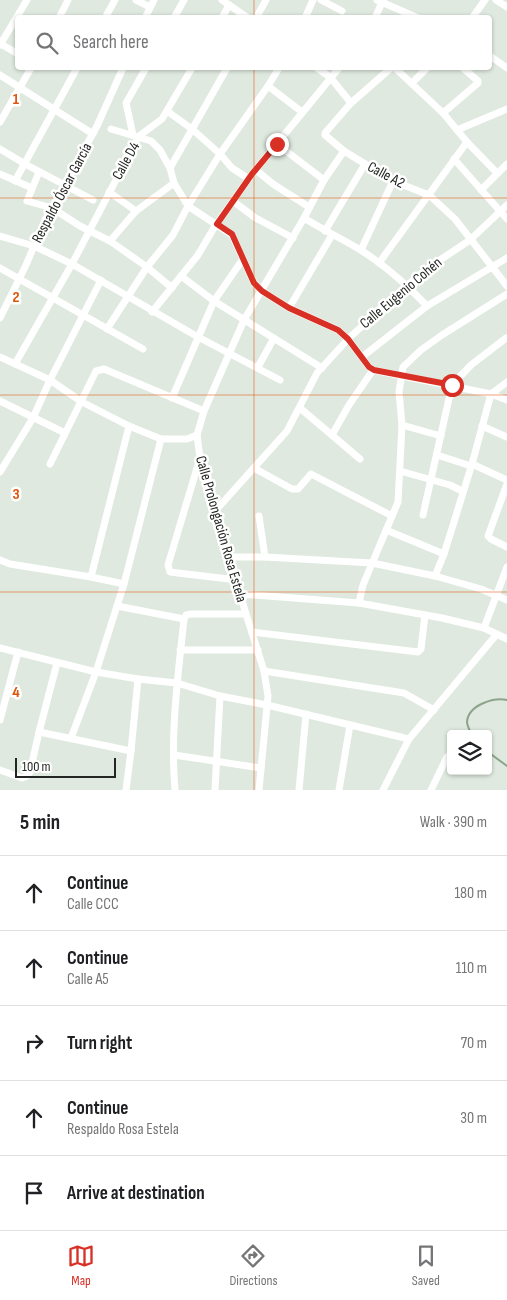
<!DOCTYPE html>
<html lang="en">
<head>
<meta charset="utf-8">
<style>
  :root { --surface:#fff; --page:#f2f2f2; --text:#202124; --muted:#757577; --line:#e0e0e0; --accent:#d93025 }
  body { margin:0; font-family:"Sofia Sans Condensed",sans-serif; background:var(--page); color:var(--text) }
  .controls { position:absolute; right:15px; bottom:15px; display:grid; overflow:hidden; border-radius:5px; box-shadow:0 1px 4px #0004 }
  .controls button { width:45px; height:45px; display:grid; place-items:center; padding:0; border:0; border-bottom:1px solid var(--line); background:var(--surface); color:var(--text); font:25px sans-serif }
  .scale { position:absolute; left:15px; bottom:12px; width:101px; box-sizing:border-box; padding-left:5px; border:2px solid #232622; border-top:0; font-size:14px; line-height:18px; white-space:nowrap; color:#232622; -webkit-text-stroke:4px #fff; paint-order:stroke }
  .stop { position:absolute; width:15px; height:15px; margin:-11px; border:4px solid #d93025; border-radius:50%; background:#fff }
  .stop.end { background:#d93025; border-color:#fff; box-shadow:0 1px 5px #0008 }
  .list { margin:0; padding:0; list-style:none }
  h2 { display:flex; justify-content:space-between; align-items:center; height:65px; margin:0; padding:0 20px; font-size:21px }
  h2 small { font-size:16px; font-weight:400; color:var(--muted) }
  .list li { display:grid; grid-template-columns:32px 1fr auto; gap:15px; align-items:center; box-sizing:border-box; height:75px; padding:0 20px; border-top:1px solid var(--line) }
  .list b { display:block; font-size:19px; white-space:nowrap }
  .list p { margin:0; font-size:16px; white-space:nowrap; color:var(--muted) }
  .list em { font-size:16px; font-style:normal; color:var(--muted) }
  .icon { flex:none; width:28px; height:28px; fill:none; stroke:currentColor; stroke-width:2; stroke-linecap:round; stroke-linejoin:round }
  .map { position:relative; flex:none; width:507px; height:790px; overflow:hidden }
  .search { position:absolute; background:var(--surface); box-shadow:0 1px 4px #0004; left:15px; right:15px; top:15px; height:55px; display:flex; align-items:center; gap:12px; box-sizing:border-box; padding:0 18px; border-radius:5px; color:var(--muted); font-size:19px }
  .sheet { height:440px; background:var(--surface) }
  nav { display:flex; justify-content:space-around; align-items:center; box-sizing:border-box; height:70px; border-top:1px solid var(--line); background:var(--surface); font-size:14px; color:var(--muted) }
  nav a { display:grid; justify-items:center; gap:2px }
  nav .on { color:var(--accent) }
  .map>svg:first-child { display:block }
</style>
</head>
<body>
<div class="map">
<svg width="507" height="790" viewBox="0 0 507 790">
  <rect width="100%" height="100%" fill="#dfe9df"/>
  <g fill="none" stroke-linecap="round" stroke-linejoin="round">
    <g stroke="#8ca48b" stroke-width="2">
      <path d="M471,734c-1,-3 -4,-9 -4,-12 1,-17 27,-25 40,-22"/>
      <path d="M488,752l19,14"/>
    </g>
    <g stroke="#fff" stroke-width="7">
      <path d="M136,0l14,7"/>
      <path d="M222,0l26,18"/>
      <path d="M321,0l21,11"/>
      <path d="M377,0l41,18"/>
      <path d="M496,0l11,7"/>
      <path d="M59,18l9,-18"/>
      <path d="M105,18l10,-18"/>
      <path d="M145,18l9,-18"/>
      <path d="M174,18l10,-18"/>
      <path d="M222,18l7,-13"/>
      <path d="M256,18l10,-18"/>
      <path d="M305,18l8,-18"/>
      <path d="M375,18l8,-18"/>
      <path d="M472,18l13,-18"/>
      <path d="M1,44l17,10"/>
      <path d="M0,45l27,-45"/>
      <path d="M490,56l17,12"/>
      <path d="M317,68l13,9 21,26"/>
      <path d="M391,68l-40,35 -26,30v2l19,16 49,30 36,14 26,24 52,67"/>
      <path d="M395,68l48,45 24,29 30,31"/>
      <path d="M0,75l93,59"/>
      <path d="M412,83l15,-15"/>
      <path d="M268,86l34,26"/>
      <path d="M167,111l25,18 28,25 12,14 17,11"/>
      <path d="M443,113l35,-30v-2l-15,-13"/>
      <path d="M0,122l31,-54"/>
      <path d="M111,129l40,12 9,9 10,18 4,15 14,23 44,29 22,48 8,8 27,17 49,22 10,9 21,28 4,3 118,24 16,6"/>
      <path d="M457,130l50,-21"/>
      <path d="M133,135l-7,-32 20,-35"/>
      <path d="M277,144l47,36"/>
      <path d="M0,149l25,15 68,36"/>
      <path d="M454,159l53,60"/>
      <path d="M170,168l57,-100"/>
      <path d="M256,170l17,14 36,23"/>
      <path d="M39,172l-12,29 25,7 28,18 30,15 37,26 25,21"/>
      <path d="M0,174l32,14"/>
      <path d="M15,181l62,-113"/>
      <path d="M481,190l26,-26"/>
      <path d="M109,192l27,19"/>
      <path d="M233,201l21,16 39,21"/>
      <path d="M304,218c19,12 39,21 58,33 24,15 45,34 65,55"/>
      <path d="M325,231l40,-67"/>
      <path d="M0,236l34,10 38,18 126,73 82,43"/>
      <path d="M110,241l26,-30 38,-28"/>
      <path d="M361,250l32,-69"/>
      <path d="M379,263l88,-121"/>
      <path d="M0,268l143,81"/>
      <path d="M181,276l33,25 108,67"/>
      <path d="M289,308l43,-73"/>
      <path d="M152,312l46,-57 17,-29 37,-52 87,-106"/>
      <path d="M0,318l26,-53 19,-45 52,-94 26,-58"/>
      <path d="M107,329l40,-62 26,-32 15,-29 32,-52 48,-68 11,-18"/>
      <path d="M0,357l50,23 32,22 47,24 32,13h26l10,-4"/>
      <path d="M362,357l65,-51 80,-48"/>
      <path d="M15,364l57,-100 67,-128 23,-17 30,-51"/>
      <path d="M258,367l16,-29"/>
      <path d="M172,398l42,-97 29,-42"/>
      <path d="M0,401l65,32"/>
      <path d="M300,408l60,51"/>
      <path d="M402,425l39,11"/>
      <path d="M482,426l25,11"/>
      <path d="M332,435l17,-30 24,-35"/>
      <path d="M437,455l34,11"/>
      <path d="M200,458l-32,107 2,7 8,1 59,7"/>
      <path d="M50,464l46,-93 8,-2 100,42"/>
      <path d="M472,464l35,16"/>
      <path d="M254,468l38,21h6l13,-15 81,42"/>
      <path d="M400,471l50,14 12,6"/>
      <path d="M0,472l33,-54 17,-38 51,-100"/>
      <path d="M507,484l-19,52 3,3 16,8"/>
      <path d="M216,510l71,-79 30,-58 31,-34 59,-54 27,-21 36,-24 37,-35"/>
      <path d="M423,515l29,-130 19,-20 35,-27"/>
      <path d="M259,516l6,41"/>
      <path d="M386,530l58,24"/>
      <path d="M230,557h35l107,6 63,13 46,13 26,11"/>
      <path d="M0,560l10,4 81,13 33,7"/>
      <path d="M435,576l9,-22 28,-90 19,-70 16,-12"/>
      <path d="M91,577l38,-151"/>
      <path d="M241,594l118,9 83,15 42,10 23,11"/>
      <path d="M359,603l4,-18 35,-83 4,-77 -3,-33 4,-25 18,-17 21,-15 65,-41"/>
      <path d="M117,606l67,13"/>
      <path d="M484,628l23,-61"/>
      <path d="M252,632l166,20 3,-3 4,-34"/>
      <path d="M0,648l96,24 42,7"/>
      <path d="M180,650h78"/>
      <path d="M57,663l-18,69 92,19"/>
      <path d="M264,671l140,22 30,17"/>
      <path d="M220,696l47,9 142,34"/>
      <path d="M0,720l18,-68"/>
      <path d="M71,738l25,-66 28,-88 37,-145"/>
      <path d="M174,755l87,13"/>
      <path d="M0,770l22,8 5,-2 3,-4 9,-40"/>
      <path d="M126,790l5,-39 7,-72 39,4 43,13 -5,94"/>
      <path d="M175,790c-5,-57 3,-114 9,-171l2,-4 5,-1h55"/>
      <path d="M259,790l9,-94 -4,-25 -18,-57 -46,-156 -3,-23 7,-24 40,-91 60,-102 20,-38 20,-29"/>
      <path d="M299,790l7,-76"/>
      <path d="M339,790l11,-65"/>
      <path d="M383,790l26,-51 88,-105"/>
      <path d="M431,790l16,-33"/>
    </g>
  </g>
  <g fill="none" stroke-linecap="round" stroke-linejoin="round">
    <path stroke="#d93025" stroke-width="6" d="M277,144l-25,30 -35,50 15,10 22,49 8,8 27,17 49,22 10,9 21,28 5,3 78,15"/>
  </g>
  <path fill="none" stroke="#de560d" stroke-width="1" stroke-opacity="0.55" d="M254,0v18M254,68v722M0,198h507M0,395h507M0,592h507"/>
  <g text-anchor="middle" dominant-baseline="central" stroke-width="5" stroke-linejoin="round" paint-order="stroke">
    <g font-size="15" fill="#232622" stroke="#fff">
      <text transform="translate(126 161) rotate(-61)">Calle D4</text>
      <text transform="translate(386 175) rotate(28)">Calle A2</text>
      <text transform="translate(62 193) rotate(-62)">Respaldo Óscar García</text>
      <text transform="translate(401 293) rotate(-40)">Calle Eugenio Cohén</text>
      <text transform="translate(221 529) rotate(74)">Calle Prolongación Rosa Estela</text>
    </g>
  </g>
  <g font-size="16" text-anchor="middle" font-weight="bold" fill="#de560d" stroke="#fff" stroke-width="5" stroke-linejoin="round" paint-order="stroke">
    <text x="16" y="104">1</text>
    <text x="16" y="302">2</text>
    <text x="16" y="499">3</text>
    <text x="16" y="697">4</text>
  </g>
</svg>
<div class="controls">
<button><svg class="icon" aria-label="layers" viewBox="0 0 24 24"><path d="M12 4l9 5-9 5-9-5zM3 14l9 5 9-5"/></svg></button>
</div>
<div class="scale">100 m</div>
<div class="stop" style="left:452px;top:385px"></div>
<div class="stop end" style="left:277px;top:144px"></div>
<div class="search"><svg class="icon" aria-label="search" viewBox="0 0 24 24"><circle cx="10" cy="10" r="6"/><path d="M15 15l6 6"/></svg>Search here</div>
</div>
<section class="sheet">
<h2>5 min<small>Walk · 390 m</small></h2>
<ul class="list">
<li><svg class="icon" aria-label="ahead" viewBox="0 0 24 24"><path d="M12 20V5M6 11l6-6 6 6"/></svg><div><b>Continue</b><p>Calle CCC</p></div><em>180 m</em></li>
<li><svg class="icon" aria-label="ahead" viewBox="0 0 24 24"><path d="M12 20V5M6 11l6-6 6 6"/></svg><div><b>Continue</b><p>Calle A5</p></div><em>110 m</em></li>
<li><svg class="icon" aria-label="right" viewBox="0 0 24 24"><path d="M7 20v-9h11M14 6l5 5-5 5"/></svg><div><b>Turn right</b></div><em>70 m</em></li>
<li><svg class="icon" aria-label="ahead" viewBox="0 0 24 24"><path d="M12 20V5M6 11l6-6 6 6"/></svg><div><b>Continue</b><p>Respaldo Rosa Estela</p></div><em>30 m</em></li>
<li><svg class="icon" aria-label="arrive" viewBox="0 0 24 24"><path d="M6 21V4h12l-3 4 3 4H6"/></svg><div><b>Arrive at destination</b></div></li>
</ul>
</section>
<nav>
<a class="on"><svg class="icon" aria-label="map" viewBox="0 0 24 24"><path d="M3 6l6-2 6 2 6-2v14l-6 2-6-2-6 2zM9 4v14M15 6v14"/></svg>Map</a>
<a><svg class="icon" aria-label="directions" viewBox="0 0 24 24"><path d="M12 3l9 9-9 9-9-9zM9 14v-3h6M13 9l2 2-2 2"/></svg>Directions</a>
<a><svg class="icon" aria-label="saved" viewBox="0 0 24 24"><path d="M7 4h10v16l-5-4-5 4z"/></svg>Saved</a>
</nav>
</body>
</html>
